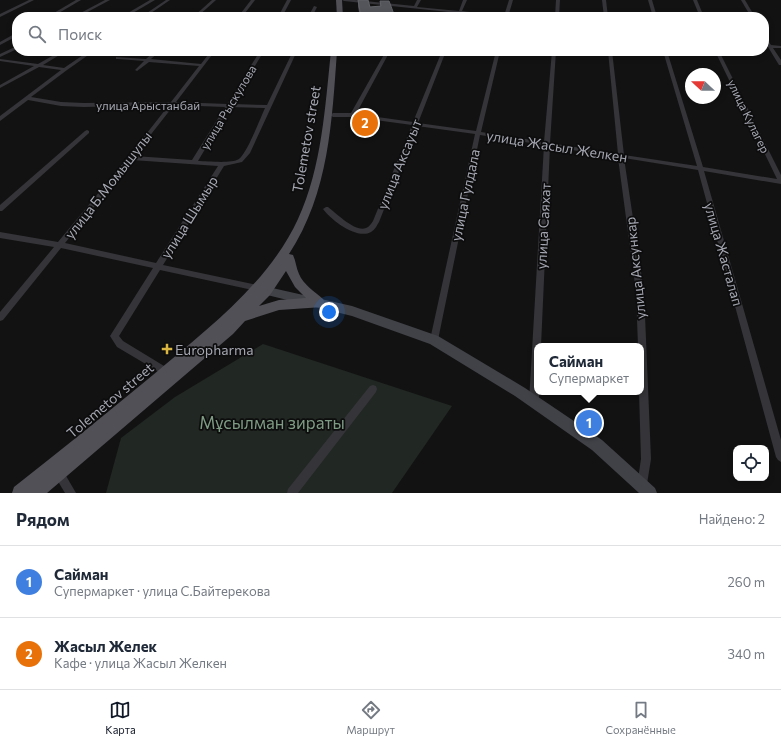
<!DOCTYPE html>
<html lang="ru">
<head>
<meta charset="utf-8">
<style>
  :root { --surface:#fff; --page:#f6f6f7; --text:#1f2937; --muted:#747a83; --line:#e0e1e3; --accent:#111827 }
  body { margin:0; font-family:Commissioner,sans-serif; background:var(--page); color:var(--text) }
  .controls { position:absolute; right:12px; bottom:12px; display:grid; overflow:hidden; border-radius:8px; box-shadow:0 2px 6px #0003 }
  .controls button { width:36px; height:36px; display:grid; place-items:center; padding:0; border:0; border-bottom:1px solid var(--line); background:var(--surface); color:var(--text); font:20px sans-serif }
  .compass { position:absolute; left:685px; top:68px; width:36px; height:36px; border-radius:50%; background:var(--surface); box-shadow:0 2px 6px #0003; rotate:292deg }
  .you { position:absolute; left:329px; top:312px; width:14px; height:14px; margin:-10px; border:3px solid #fff; border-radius:50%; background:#1a73e8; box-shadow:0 0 0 6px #1a73e833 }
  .badge { display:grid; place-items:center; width:26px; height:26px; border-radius:50%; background:var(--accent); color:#fff; font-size:13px; font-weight:700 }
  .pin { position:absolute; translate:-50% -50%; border:2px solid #fff; box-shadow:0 1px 4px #0006 }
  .popup { position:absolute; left:534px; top:343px; width:110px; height:52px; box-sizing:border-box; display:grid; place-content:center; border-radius:8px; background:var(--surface); filter:drop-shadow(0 1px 3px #0005); font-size:13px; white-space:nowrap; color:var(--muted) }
  .popup b { font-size:15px; color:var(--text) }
  .popup::after { content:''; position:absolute; left:50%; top:100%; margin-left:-8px; border:8px solid transparent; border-top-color:var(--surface) }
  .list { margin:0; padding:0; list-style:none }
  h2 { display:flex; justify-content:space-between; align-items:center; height:52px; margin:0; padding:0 16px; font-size:17px }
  h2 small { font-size:13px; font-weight:400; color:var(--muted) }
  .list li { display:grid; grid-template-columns:26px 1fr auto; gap:12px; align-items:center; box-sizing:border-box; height:72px; padding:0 16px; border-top:1px solid var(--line) }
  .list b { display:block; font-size:15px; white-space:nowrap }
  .list p { margin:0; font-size:13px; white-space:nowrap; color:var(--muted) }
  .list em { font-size:13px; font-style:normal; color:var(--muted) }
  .icon { flex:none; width:22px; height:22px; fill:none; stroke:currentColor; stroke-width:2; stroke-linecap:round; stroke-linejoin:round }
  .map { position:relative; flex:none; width:781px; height:493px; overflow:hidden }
  .search { position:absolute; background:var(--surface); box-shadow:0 2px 6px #0003; left:12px; right:12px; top:12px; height:44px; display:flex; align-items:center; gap:10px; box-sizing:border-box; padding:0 14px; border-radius:16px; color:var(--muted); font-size:15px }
  .sheet { height:196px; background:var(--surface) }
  nav { display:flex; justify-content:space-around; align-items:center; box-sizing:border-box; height:56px; border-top:1px solid var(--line); background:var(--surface); font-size:11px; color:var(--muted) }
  nav a { display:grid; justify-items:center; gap:2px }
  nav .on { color:var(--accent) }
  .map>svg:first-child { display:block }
</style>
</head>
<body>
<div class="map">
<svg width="781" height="493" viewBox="0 0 781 493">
  <rect width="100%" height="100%" fill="#121213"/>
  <path fill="#212722" d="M263,344l189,62 -60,87h-286l15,-55 54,-41z"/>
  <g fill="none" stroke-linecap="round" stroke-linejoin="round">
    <g fill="#353539" fill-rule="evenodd">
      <path d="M29,0h5l-34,17v-3z"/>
      <path d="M76,0h5l-29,17h-5z"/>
      <path d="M105,0h5l-32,17h-5z"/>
      <path d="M150,0h5l-29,17h-5z"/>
      <path d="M166,0h4l-19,13 22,4 -25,-2 -2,2h-5z"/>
      <path d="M212,0h4l-19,17h-4z"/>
      <path d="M251,0h4l-13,17h-4z"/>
      <path d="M287,0h4l-9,17h-4z"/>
      <path d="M342,0h13l59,6 3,-6h4l-4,7 42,4 4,-11h4l-5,11 42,5 5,-16h4l-5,17h-13l-34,-4 -1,4h-4l2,-4 -114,-12z"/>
      <path d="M556,0h4l-1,17h-4z"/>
      <path d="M602,0h4l2,17h-4z"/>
      <path d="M648,0h4l5,17h-4z"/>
      <path d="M693,0h4l7,17h-4z"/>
      <path d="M741,0h4l10,17h-4z"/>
      <path d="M314,6l3,1 -5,10h-4z"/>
      <path d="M16,33h1v3l-17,9v-3z"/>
      <path d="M764,36h1l6,9 10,1v2h-8l8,12v5h-2l-11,-18 -4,-1 3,-1 -3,-5z"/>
      <path d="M17,46v3l-17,8v-3z"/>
      <path d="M61,51h5l-23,14 21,3 25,-17h5l-27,19 -36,27 30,5 23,1 87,-1 28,-36 -50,-4 -12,9 -2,-1 9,-9 -26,-2h-2v-2l30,2 9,-8h5l-9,8 50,5 10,-13h4l-39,51 51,2 33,-53h4l-32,53 35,1 26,-54h4l-47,102 -8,9 -18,4 -61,99 94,20 3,1 1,2 -1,2 -3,1 -97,-21 -41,66 4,5 46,28 1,3 -1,3 -3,1 -49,-29 -7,-11 43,-68 -92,-20 -58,72 -3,1v-9l54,-65 -54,-9v-6l58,10 67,-81 44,-56 -85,2 -23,-1 -33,-6 -28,21v-5l61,-46 -22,-3 -39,21v-3l34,-19 -34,-5v-2l38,5zM174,105l51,2 -33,53 -58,-4zM230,107l35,1c-5,11 -18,45 -26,51 -8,5 -32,2 -41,2zM132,160l86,6 -62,97 -91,-20z"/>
      <path d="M386,51h4l-34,63 57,8 29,-71h4l-28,72 58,8 20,-80h4l-19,81 63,10 8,-91h4l-6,92 68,11 -10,-103h4l12,104 73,11 -34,-115h4l36,116 74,12 -62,-128h4l62,124v9l-77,-13 77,269v22l-3,-2 -2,-3 -78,-287 -74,-12 20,134 7,167 -5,31 -4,1 -4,-1 -1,-4 4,-27 -2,-67h2v-46h-3l-2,-54 -18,-134 -68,-12 -9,200h-4v46h2v10l-2,3 -3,2 -3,-2 -2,-3 15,-257 -64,-10 -42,205 -1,3 -3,1 -3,-1 -1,-3 45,-206 -58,-8 -38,96c-2,3 -4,8 -8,10 -14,8 -40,-12 -48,-23l3,-2h2c8,6 28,26 38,21 3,-1 5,-4 7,-7l39,-96 -59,-8h-20l-3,-2 3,-2h18z"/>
      <path d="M87,130l2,1v2l-87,78h-2v-6l85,-74z"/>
      <path d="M373,385l3,1 1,3 -1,3 -78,101h-11l1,-4 82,-103z"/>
      <path d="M58,468l4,1 14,24h-11l-12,-20 1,-4z"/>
    </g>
    <path fill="#414247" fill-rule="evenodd" d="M259,285l93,21 86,30 87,52 77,52 53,48 2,5h-18l-47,-43 -77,-54 -85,-52 -78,-28 -97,-24 -1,-3 1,-3z"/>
    <g fill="#505056" fill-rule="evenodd">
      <path d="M336,0h6l1,17h-6z"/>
      <path d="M331,51h6c-5,70 -8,142 -48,203l4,1c3,6 3,13 6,19 4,10 16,18 24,25l2,4 -2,4 -44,3 -34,11 -12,13 -186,159h-35l2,-6c47,-37 93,-74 139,-112 53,-45 115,-91 145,-156 24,-52 27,-112 33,-168zM286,271l9,16 11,11 -27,2 -20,6 11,-11z"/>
    </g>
  </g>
  <g fill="#4b4b4f">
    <path d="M358,0l12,7 10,-1v-5l15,16h-35l-2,-10z"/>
    <path d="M356,112l21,10 -4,6 -19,-3 -1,-8z"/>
  </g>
  <path fill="#303033" d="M376,114l1,8 -4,6v-8z"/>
  <g fill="#54555a" stroke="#616268">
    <path d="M358,0h10l2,7 11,-1 -1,-5h9l6,16h-34z"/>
    <path d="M356,112l20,2 -3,6 -20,-3z"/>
  </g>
  <path fill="#dbb742" stroke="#0d0d0e" stroke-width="1.5" d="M165 343h4v4h4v4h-4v4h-4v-4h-4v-4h4z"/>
  <g text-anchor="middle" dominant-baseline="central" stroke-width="3.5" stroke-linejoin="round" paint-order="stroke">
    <g font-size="12" fill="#a5a7b2" stroke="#0d0d0e">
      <text x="148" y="105">улица Арыстанбай</text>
      <text transform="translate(228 107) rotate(-59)">улица Рыскулова</text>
      <text transform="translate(749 116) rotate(64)">улица Кулагер</text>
    </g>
    <g font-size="14" fill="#a5a7b2" stroke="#0d0d0e">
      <text transform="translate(306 139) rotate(-80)">Tolemetov street</text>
      <text transform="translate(557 146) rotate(9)">улица Жасыл Желкен</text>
      <text transform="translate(399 164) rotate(-68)">улица Аксауыт</text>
      <text transform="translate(108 185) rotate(-52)">улица Б.Момышулы</text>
      <text transform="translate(465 195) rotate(-78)">улица Гулдала</text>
      <text transform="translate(189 217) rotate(-58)">улица Шымыр</text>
      <text transform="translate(543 226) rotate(-87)">улица Саяхат</text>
      <text transform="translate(724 254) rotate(74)">улица Жасталап</text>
      <text transform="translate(635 268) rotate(-96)">улица Аксункар</text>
      <text transform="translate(110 400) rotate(-40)">Tolemetov street</text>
    </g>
    <g font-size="14" fill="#a5a7b2" stroke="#0d0d0e" text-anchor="start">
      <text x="175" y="349">Europharma</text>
    </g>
    <g font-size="17" fill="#7e9b83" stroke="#0d0d0e">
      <text x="272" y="422">Мұсылман зираты</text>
    </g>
  </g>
</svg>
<div class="controls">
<button><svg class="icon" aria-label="locate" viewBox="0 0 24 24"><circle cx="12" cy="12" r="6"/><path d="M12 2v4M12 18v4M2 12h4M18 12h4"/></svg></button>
</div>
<svg class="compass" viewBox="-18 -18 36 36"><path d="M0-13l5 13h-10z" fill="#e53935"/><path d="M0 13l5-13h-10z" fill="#747a83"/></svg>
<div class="you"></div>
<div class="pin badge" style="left:589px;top:423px;background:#3f7fe0">1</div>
<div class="popup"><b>Сайман</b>Супермаркет</div>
<div class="pin badge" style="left:365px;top:123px;background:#e8710a">2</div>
<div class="search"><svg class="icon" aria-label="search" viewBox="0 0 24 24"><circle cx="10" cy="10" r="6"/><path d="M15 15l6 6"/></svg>Поиск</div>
</div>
<section class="sheet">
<h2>Рядом<small>Найдено: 2</small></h2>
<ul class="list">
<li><span class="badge" style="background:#3f7fe0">1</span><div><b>Сайман</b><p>Супермаркет · улица С.Байтерекова</p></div><em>260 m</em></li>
<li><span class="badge" style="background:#e8710a">2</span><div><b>Жасыл Желек</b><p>Кафе · улица Жасыл Желкен</p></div><em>340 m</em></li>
</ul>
</section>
<nav>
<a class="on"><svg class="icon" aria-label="map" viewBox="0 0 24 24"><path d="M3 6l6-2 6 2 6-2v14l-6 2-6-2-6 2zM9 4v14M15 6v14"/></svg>Карта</a>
<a><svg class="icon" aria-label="directions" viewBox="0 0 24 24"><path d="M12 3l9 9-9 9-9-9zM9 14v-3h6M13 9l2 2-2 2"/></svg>Маршрут</a>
<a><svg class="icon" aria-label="saved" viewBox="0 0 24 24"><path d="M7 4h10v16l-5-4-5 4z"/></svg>Сохранённые</a>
</nav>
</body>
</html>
